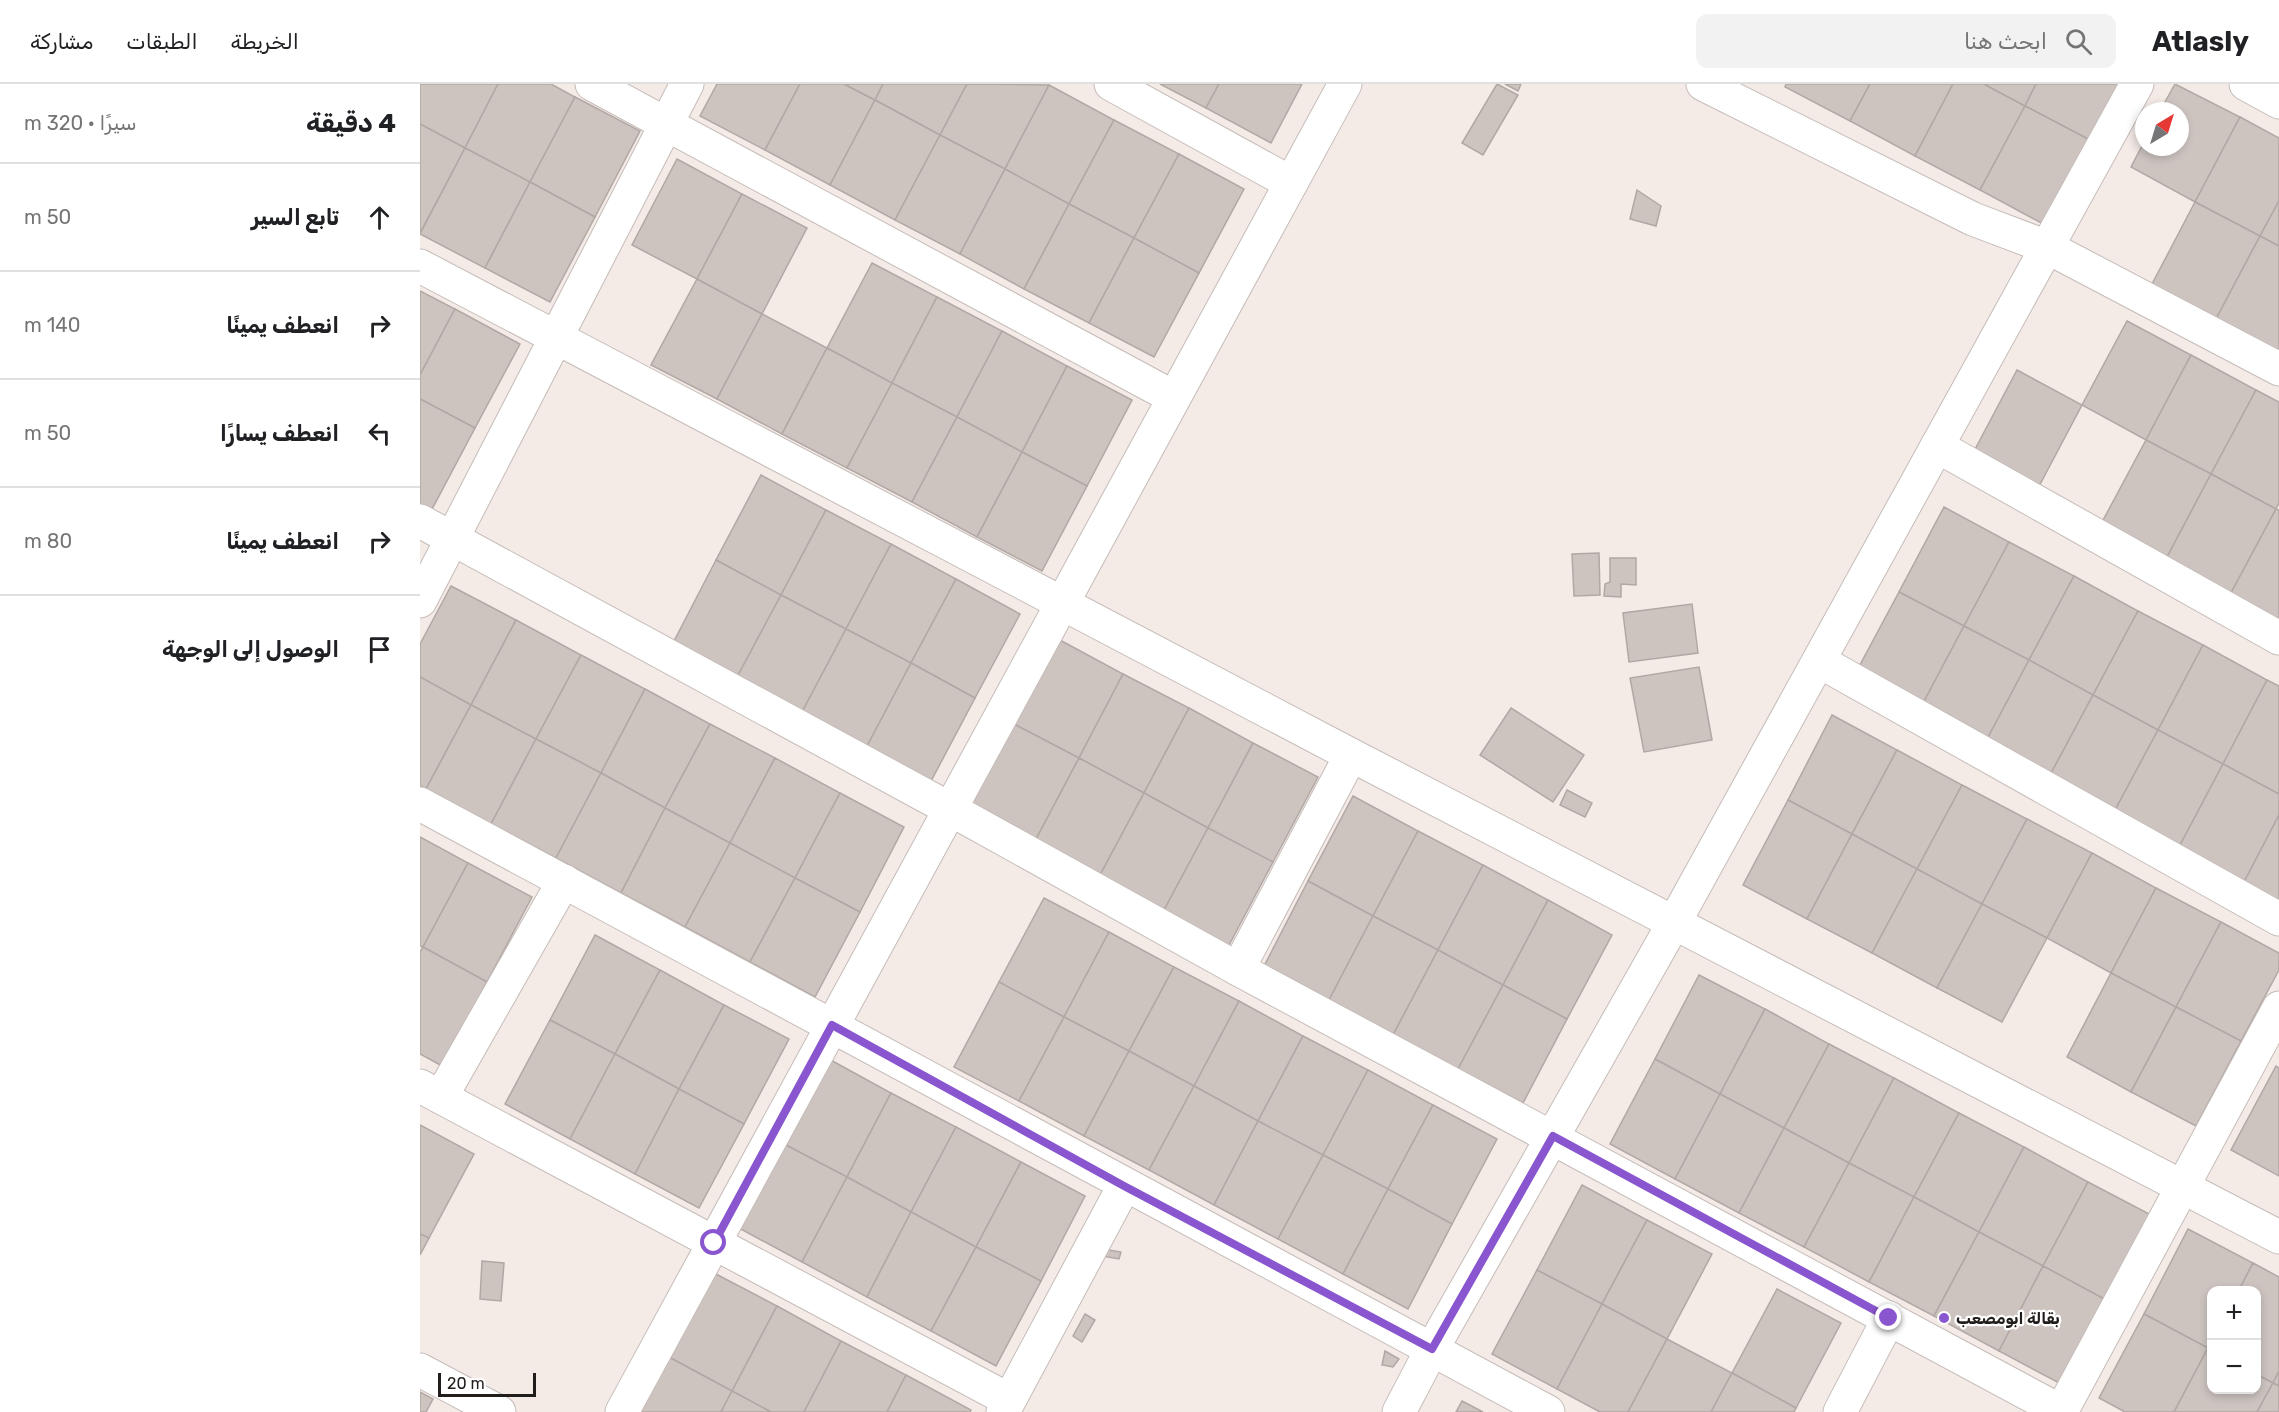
<!DOCTYPE html>
<html lang="ar">
<head>
<meta charset="utf-8">
<style>
  :root { --surface:#fff; --page:#f2f2f2; --text:#202124; --muted:#757577; --line:#e0e0e0 }
  body { margin:0; font-family:Rubik,"Noto Sans Arabic",sans-serif; background:var(--page); color:var(--text); direction:rtl }
  .controls { position:absolute; right:18px; bottom:18px; display:grid; overflow:hidden; border-radius:12px; box-shadow:0 3px 9px #0003 }
  .controls button { width:54px; height:54px; display:grid; place-items:center; padding:0; border:0; border-bottom:2px solid var(--line); background:var(--surface); color:var(--text); font:30px sans-serif }
  .compass { position:absolute; left:1715px; top:18px; width:54px; height:54px; border-radius:50%; background:var(--surface); box-shadow:0 3px 9px #0003; rotate:38deg }
  .scale { position:absolute; left:18px; bottom:15px; width:98px; box-sizing:border-box; padding-left:6px; border:3px solid #201d1b; border-top:0; font-size:16px; line-height:21px; white-space:nowrap; color:#201d1b; -webkit-text-stroke:4px #fff; paint-order:stroke }
  .stop { position:absolute; width:18px; height:18px; margin:-14px; border:4px solid #8956cf; border-radius:50%; background:#fff }
  .stop.end { background:#8956cf; border-color:#fff; box-shadow:0 2px 6px #0008 }
  .list { margin:0; padding:0; list-style:none }
  h2 { display:flex; justify-content:space-between; align-items:center; height:78px; margin:0; padding:0 24px; font-size:26px }
  h2 small { font-size:20px; font-weight:400; color:var(--muted) }
  .list li { display:grid; grid-template-columns:39px 1fr auto; gap:18px; align-items:center; box-sizing:border-box; height:108px; padding:0 24px; border-top:2px solid var(--line) }
  .list b { display:block; font-size:22px; white-space:nowrap }
  .list em { font-size:20px; font-style:normal; color:var(--muted) }
  .icon { flex:none; width:33px; height:33px; fill:none; stroke:currentColor; stroke-width:2; stroke-linecap:round; stroke-linejoin:round }
  .map { position:relative; flex:none; width:1859px; height:1328px; overflow:hidden; direction:ltr }
  header { display:flex; align-items:center; gap:36px; box-sizing:border-box; height:84px; padding:0 30px; background:var(--surface); border-bottom:2px solid var(--line) }
  header strong { font-size:28px }
  nav { display:flex; gap:33px; margin-inline-start:auto; font-size:21px }
  .search { width:420px; height:54px; background:var(--page); display:flex; align-items:center; gap:15px; box-sizing:border-box; padding:0 21px; border-radius:12px; color:var(--muted); font-size:22px }
  main { display:flex }
  aside { flex:1; background:var(--surface) }
  .map>svg:first-child { display:block }
</style>
</head>
<body>
<header>
<strong>Atlasly</strong>
<div class="search"><svg class="icon" aria-label="search" viewBox="0 0 24 24"><circle cx="10" cy="10" r="6"/><path d="M15 15l6 6"/></svg>ابحث هنا</div>
<nav><a>الخريطة</a><a>الطبقات</a><a>مشاركة</a></nav>
</header>
<main>
<div class="map">
<svg width="1859" height="1328" viewBox="0 0 1859 1328">
  <rect width="100%" height="100%" fill="#f4ebe7"/>
  <g fill="#cdc4c0" stroke="#b1a8a4" stroke-width="1.5">
    <path d="M0,0h78l-33,64 -45,-24z"/>
    <path d="M78,0h53l24,13 -45,85 -65,-34z"/>
    <path d="M297,0h83l-35,66 -65,-34z"/>
    <path d="M380,0h44l31,16 -45,85 -65,-35z"/>
    <path d="M424,0h39l-8,16z"/>
    <path d="M463,0h84l-27,51 -65,-35z"/>
    <path d="M547,0l82,1 -44,84 -65,-34z"/>
    <path d="M740,0h59l-13,24z"/>
    <path d="M799,0h83l-31,59 -65,-35z"/>
    <path d="M1077,0l21,11 -35,60 -21,-12z"/>
    <path d="M1085,0h16l-3,7z"/>
    <path d="M1366,0h84l-20,37 -65,-34z"/>
    <path d="M1450,0h83l-38,72 -65,-35z"/>
    <path d="M1533,0h31l41,22 -45,84 -65,-34z"/>
    <path d="M1564,0h52l-11,22z"/>
    <path d="M1616,0h83l-29,56 -65,-34z"/>
    <path d="M1755,0l65,33 -45,85 -64,-35 13,-25v5h36v-36h-20z"/>
    <path d="M629,1l65,35 -45,84 -64,-35z"/>
    <path d="M155,13l65,34 -45,86 -65,-35z"/>
    <path d="M455,16l65,35 -45,85 -65,-35z"/>
    <path d="M1605,22l65,34 -45,85 -65,-35z"/>
    <path d="M1820,33l39,21v63l-19,35 -65,-34z"/>
    <path d="M694,36l65,34 -45,84 -65,-34z"/>
    <path d="M0,40l45,24 -45,85z"/>
    <path d="M520,51l65,34 -45,85 -65,-34z"/>
    <path d="M45,64l65,34 -45,86 -65,-34z"/>
    <path d="M759,70l65,35 -45,84 -65,-35z"/>
    <path d="M257,75l65,35 -45,85 -65,-34z"/>
    <path d="M585,85l64,35 -45,85 -64,-35z"/>
    <path d="M110,98l65,35 -45,85 -65,-34z"/>
    <path d="M1217,106l24,16 -5,20 -26,-7z"/>
    <path d="M322,110l65,34 -45,86 -65,-35z"/>
    <path d="M1859,117v45l-19,-10z"/>
    <path d="M1775,118l65,34 -45,85 -64,-35z"/>
    <path d="M649,120l65,34 -45,85 -65,-34z"/>
    <path d="M1840,152l19,10v108l-64,-33z"/>
    <path d="M714,154l65,35 -45,84 -65,-34z"/>
    <path d="M452,179l65,34 -45,86 -65,-35z"/>
    <path d="M277,195l65,35 -45,85 -66,-34z"/>
    <path d="M0,207l35,18 -35,66z"/>
    <path d="M517,213l65,34 -45,86 -65,-34z"/>
    <path d="M35,225l65,35 -45,84 -55,-29v-24z"/>
    <path d="M342,230l65,34 -45,86 -65,-35z"/>
    <path d="M1707,237l64,34 -45,85 -64,-35z"/>
    <path d="M582,247l65,35 -45,86 -65,-35z"/>
    <path d="M407,264l65,35 -45,85 -65,-34z"/>
    <path d="M1771,271l65,35 -45,84 -65,-34z"/>
    <path d="M647,282l65,34 -45,86 -65,-34z"/>
    <path d="M1597,286l65,35 -45,85 -65,-35z"/>
    <path d="M472,299l65,34 -45,85 -65,-34z"/>
    <path d="M1836,306l23,12v101l-3,6 -65,-35z"/>
    <path d="M0,315l55,29 -45,85 -10,-5z"/>
    <path d="M537,333l65,35 -45,85 -65,-35z"/>
    <path d="M1726,356l65,34 -45,85 -65,-35z"/>
    <path d="M602,368l65,34 -45,85 -65,-34z"/>
    <path d="M1791,390l65,35 -45,84 -65,-34z"/>
    <path d="M341,391l65,35 -45,85 -65,-35z"/>
    <path d="M1524,423l65,35 -45,84 -65,-34z"/>
    <path d="M1856,425l3,1v109l-48,-26z"/>
    <path d="M406,426l65,34 -45,85 -65,-34z"/>
    <path d="M1589,458l65,34 -45,84 -65,-34z"/>
    <path d="M471,460l65,35 -45,84 -65,-34z"/>
    <path d="M1179,469l1,42 -26,1 -2,-42z"/>
    <path d="M1190,474h26v27l-15,-1v13l-17,-1 1,-12 5,-2z"/>
    <path d="M296,476l65,35 -45,84 -64,-34z"/>
    <path d="M1654,492l64,35 -45,84 -64,-35z"/>
    <path d="M536,495l64,35 -45,84 -64,-35z"/>
    <path d="M31,502l65,34 -45,85 -51,-28v-33z"/>
    <path d="M1479,508l65,34 -45,85 -65,-35z"/>
    <path d="M361,511l65,34 -45,85 -65,-35z"/>
    <path d="M1272,520l6,49 -69,9 -6,-49z"/>
    <path d="M1718,527l65,34 -45,85 -65,-35z"/>
    <path d="M96,536l65,35 -45,84 -65,-34z"/>
    <path d="M1544,542l65,34 -45,85 -65,-34z"/>
    <path d="M426,545l65,34 -45,85 -65,-34z"/>
    <path d="M638,555l65,35 -44,84 -65,-34z"/>
    <path d="M1783,561l64,35 -44,84 -65,-34z"/>
    <path d="M161,571l64,34 -44,84 -65,-34z"/>
    <path d="M1609,576l64,35 -45,84 -64,-34z"/>
    <path d="M491,579l64,35 -45,85 -64,-35z"/>
    <path d="M1279,583l13,73 -68,12 -14,-74z"/>
    <path d="M703,590l66,34 -45,85 -65,-35z"/>
    <path d="M0,593l51,28 -45,84 -6,-3z"/>
    <path d="M1847,596l12,6v108l-56,-30z"/>
    <path d="M225,605l65,35 -45,84 -64,-35z"/>
    <path d="M1673,611l65,35 -45,84 -65,-35z"/>
    <path d="M51,621l65,34 -45,85 -65,-35z"/>
    <path d="M769,624l64,35 -45,85 -64,-35z"/>
    <path d="M1091,624l73,47 -31,47 -73,-47z"/>
    <path d="M1412,631l65,35 -45,84 -64,-34z"/>
    <path d="M290,640l65,34 -45,85 -65,-35z"/>
    <path d="M594,640l65,34 -45,85 -65,-35z"/>
    <path d="M1738,646l65,34 -45,85 -65,-35z"/>
    <path d="M116,655l65,34 -45,85 -65,-34z"/>
    <path d="M833,659l65,34 -45,85 -65,-34z"/>
    <path d="M1477,666l65,35 -45,84 -65,-35z"/>
    <path d="M355,674l65,35 -45,85 -65,-35z"/>
    <path d="M659,674l65,35 -45,84 -65,-34z"/>
    <path d="M1803,680l56,30v21l-36,69 -65,-35z"/>
    <path d="M181,689l64,35 -44,85 -65,-35z"/>
    <path d="M1542,701l65,34 -45,85 -65,-35z"/>
    <path d="M1147,706l25,13 -7,14 -25,-12z"/>
    <path d="M420,709l64,34 -44,85 -65,-34z"/>
    <path d="M724,709l64,35 -45,84 -64,-35z"/>
    <path d="M933,712l65,35 -45,85 -65,-35z"/>
    <path d="M1368,716l64,34 -45,85 -64,-34z"/>
    <path d="M245,724l65,35 -45,84 -64,-34z"/>
    <path d="M1859,731v88l-36,-19z"/>
    <path d="M1607,735l65,34 -45,85 -65,-34z"/>
    <path d="M788,744l65,34 -45,85 -65,-35z"/>
    <path d="M998,747l65,34 -45,85 -65,-34z"/>
    <path d="M1432,750l65,35 -45,84 -65,-34z"/>
    <path d="M0,753l48,26 -45,84 -3,-1z"/>
    <path d="M310,759l65,35 -45,84 -65,-35z"/>
    <path d="M1672,769l64,35 -45,85 -64,-35z"/>
    <path d="M48,779l64,34 -45,85 -64,-35z"/>
    <path d="M1063,781l65,35 -45,85 -65,-35z"/>
    <path d="M1497,785l65,35 -45,84 -65,-35z"/>
    <path d="M375,794l65,34 -45,85 -65,-35z"/>
    <path d="M888,797l65,35 -44,84 -65,-34z"/>
    <path d="M1736,804l65,34 -45,85 -65,-34z"/>
    <path d="M624,814l65,34 -45,85 -65,-35z"/>
    <path d="M1128,816l64,35 -45,84 -64,-34z"/>
    <path d="M1562,820l65,34 -45,84 -65,-34z"/>
    <path d="M953,832l65,34 -45,85 -64,-35z"/>
    <path d="M1801,838l58,31v17l-38,71 -65,-34z"/>
    <path d="M689,848l65,35 -45,84 -65,-34z"/>
    <path d="M175,851l65,35 -45,84 -65,-34z"/>
    <path d="M3,863l64,35 -45,84 -22,-12v-102z"/>
    <path d="M1018,866l65,35 -45,84 -65,-34z"/>
    <path d="M754,883l65,34 -45,85 -65,-35z"/>
    <path d="M240,886l64,35 -45,84 -64,-35z"/>
    <path d="M1691,889l65,34 -45,85 -64,-35z"/>
    <path d="M1279,891l66,34 -45,85 -65,-35z"/>
    <path d="M579,898l65,35 -45,84 -65,-34z"/>
    <path d="M1083,901l64,34 -44,84 -65,-34z"/>
    <path d="M819,917l64,35 -45,85 -64,-35z"/>
    <path d="M304,921l65,34 -45,85 -65,-35z"/>
    <path d="M1756,923l65,34 -45,85 -65,-34z"/>
    <path d="M1345,925l64,35 -45,84 -64,-34z"/>
    <path d="M644,933l65,34 -45,85 -65,-35z"/>
    <path d="M130,936l65,34 -45,85 -65,-35z"/>
    <path d="M883,952l65,34 -45,85 -65,-34z"/>
    <path d="M1409,960l65,34 -45,85 -65,-35z"/>
    <path d="M709,967l65,35 -45,84 -65,-34z"/>
    <path d="M195,970l64,35 -44,85 -65,-35z"/>
    <path d="M407,974l64,35 -44,84 -65,-34z"/>
    <path d="M1235,975l65,35 -45,85 -65,-35z"/>
    <path d="M1856,982l3,2v108l-48,-26z"/>
    <path d="M948,986l65,35 -45,84 -65,-34z"/>
    <path d="M1474,994l65,35 -45,84 -65,-34z"/>
    <path d="M774,1002l64,35 -44,84 -65,-35z"/>
    <path d="M259,1005l65,35 -45,84 -64,-34z"/>
    <path d="M471,1009l65,34 -45,85 -64,-35z"/>
    <path d="M1300,1010l64,34 -45,85 -64,-34z"/>
    <path d="M1013,1021l64,34 -45,85 -64,-35z"/>
    <path d="M1539,1029l65,34 -45,85 -65,-35z"/>
    <path d="M838,1037l65,34 -45,84 -64,-34z"/>
    <path d="M0,1041l54,29 -45,84 -9,-4z"/>
    <path d="M536,1043l65,35 -45,85 -65,-35z"/>
    <path d="M1364,1044l65,35 -45,84 -65,-34z"/>
    <path d="M362,1059l65,34 -45,85 -65,-35z"/>
    <path d="M1604,1063l64,35 -45,84 -64,-34z"/>
    <path d="M903,1071l65,34 -45,85 -65,-35z"/>
    <path d="M601,1078l64,34 -44,85 -65,-34z"/>
    <path d="M1429,1079l65,34 -45,85 -65,-35z"/>
    <path d="M427,1093l64,35 -44,85 -65,-35z"/>
    <path d="M1668,1098l65,34 -45,85 -65,-35z"/>
    <path d="M1162,1101l65,35 -45,84 -65,-34z"/>
    <path d="M968,1105l64,35 -44,85 -65,-35z"/>
    <path d="M1494,1113l65,35 -45,84 -65,-34z"/>
    <path d="M491,1128l65,35 -45,84 -64,-34z"/>
    <path d="M1227,1136l65,34 -45,85 -65,-35z"/>
    <path d="M1768,1145l65,34 -14,27h-27v52l-4,6 -64,-34z"/>
    <path d="M1559,1148l64,34 -44,85 -65,-35z"/>
    <path d="M0,1150l9,4 -9,17z"/>
    <path d="M556,1163l65,34 -45,85 -65,-35z"/>
    <path d="M677,1164l24,4 -2,7 -23,-4z"/>
    <path d="M62,1177l22,2 -3,38 -21,-2z"/>
    <path d="M1833,1179l26,14v94l-6,12 -17,-9v-84h-17z"/>
    <path d="M1623,1182l65,35 -45,84 -64,-34z"/>
    <path d="M1117,1186l65,34 -45,85 -65,-35z"/>
    <path d="M292,1188l65,34 -45,85 -65,-35z"/>
    <path d="M1357,1205l64,34 -45,85 -64,-35z"/>
    <path d="M1182,1220l65,35 -39,73h-28l-43,-23z"/>
    <path d="M357,1222l64,35 -37,71h-33l-39,-21z"/>
    <path d="M665,1230l10,6 -13,22 -9,-6z"/>
    <path d="M1724,1230l64,34 -34,64h-49l-26,-14z"/>
    <path d="M1247,1255l65,34 -21,39h-83z"/>
    <path d="M421,1257l65,34 -19,37h-83z"/>
    <path d="M1788,1264l4,2v40h44v-16l17,9 -16,29h-83z"/>
    <path d="M965,1267l14,8 -6,8 -11,-2z"/>
    <path d="M247,1272l65,35 -11,21h-83z"/>
    <path d="M1859,1287v15l-6,-3z"/>
    <path d="M1312,1289l64,35 -2,4h-83z"/>
    <path d="M486,1291l65,35 -1,2h-83z"/>
    <path d="M1853,1299l6,3v26h-22z"/>
    <path d="M312,1307l39,21h-50z"/>
    <path d="M0,1308l13,7 -7,13h-6z"/>
    <path d="M1042,1317l21,11h-27z"/>
  </g>
  <g fill="none" stroke-linecap="round" stroke-linejoin="round">
    <g stroke="#c5bcb8" stroke-width="35">
      <g id="minor">
        <path d="M172,0l581,313"/>
        <path d="M691,0l180,99"/>
        <path d="M1283,0l270,135 74,28 232,122"/>
        <path d="M1826,0l33,18"/>
        <path d="M0,182l931,489 928,482"/>
        <path d="M1517,362l342,192"/>
        <path d="M0,437l530,288 288,160 824,443"/>
        <path d="M0,517l267,-517"/>
        <path d="M1399,577l460,258"/>
        <path d="M0,720l1128,608"/>
        <path d="M818,885l113,-214"/>
        <path d="M0,1002l589,314"/>
        <path d="M21,1013l123,-216"/>
        <path d="M0,1286l79,42"/>
        <path d="M202,1328l723,-1328"/>
        <path d="M583,1328l121,-226"/>
        <path d="M979,1328l33,-63 243,-428 462,-837"/>
        <path d="M1420,1328l49,-94"/>
        <path d="M1641,1328l218,-404"/>
      </g>
    </g>
    <use href="#minor" stroke="#fff" stroke-width="33"/>
  </g>
  <g fill="none" stroke-linecap="round" stroke-linejoin="round">
    <path stroke="#8956cf" stroke-width="8" d="M294,1159l118,-218 292,161 308,163 121,-213 336,182"/>
  </g>
  <circle fill="#8956cf" stroke="#fff" stroke-width="2" cx="1524" cy="1234" r="6"/>
  <g text-anchor="middle" dominant-baseline="central" stroke-width="4.5" stroke-linejoin="round" paint-order="stroke">
    <g font-size="16" font-weight="bold" fill="#201d1b" stroke="#fff" text-anchor="start">
      <text x="1536" y="1234">بقالة ابومصعب</text>
    </g>
  </g>
</svg>
<div class="controls">
<button>+</button>
<button>−</button>
</div>
<svg class="compass" viewBox="-18 -18 36 36"><path d="M0-13l5 13h-10z" fill="#e53935"/><path d="M0 13l5-13h-10z" fill="#757577"/></svg>
<div class="scale">20 m</div>
<div class="stop" style="left:294px;top:1159px"></div>
<div class="stop end" style="left:1469px;top:1234px"></div>
</div>
<aside>
<h2>4 دقيقة<small>سيرًا · 320 m</small></h2>
<ul class="list">
<li><svg class="icon" aria-label="ahead" viewBox="0 0 24 24"><path d="M12 20V5M6 11l6-6 6 6"/></svg><div><b>تابع السير</b></div><em>50 m</em></li>
<li><svg class="icon" aria-label="right" viewBox="0 0 24 24"><path d="M7 20v-9h11M14 6l5 5-5 5"/></svg><div><b>انعطف يمينًا</b></div><em>140 m</em></li>
<li><svg class="icon" aria-label="left" viewBox="0 0 24 24"><path d="M17 20v-9H6M10 6l-5 5 5 5"/></svg><div><b>انعطف يسارًا</b></div><em>50 m</em></li>
<li><svg class="icon" aria-label="right" viewBox="0 0 24 24"><path d="M7 20v-9h11M14 6l5 5-5 5"/></svg><div><b>انعطف يمينًا</b></div><em>80 m</em></li>
<li><svg class="icon" aria-label="arrive" viewBox="0 0 24 24"><path d="M6 21V4h12l-3 4 3 4H6"/></svg><div><b>الوصول إلى الوجهة</b></div></li>
</ul>
</aside>
</main>
</body>
</html>
